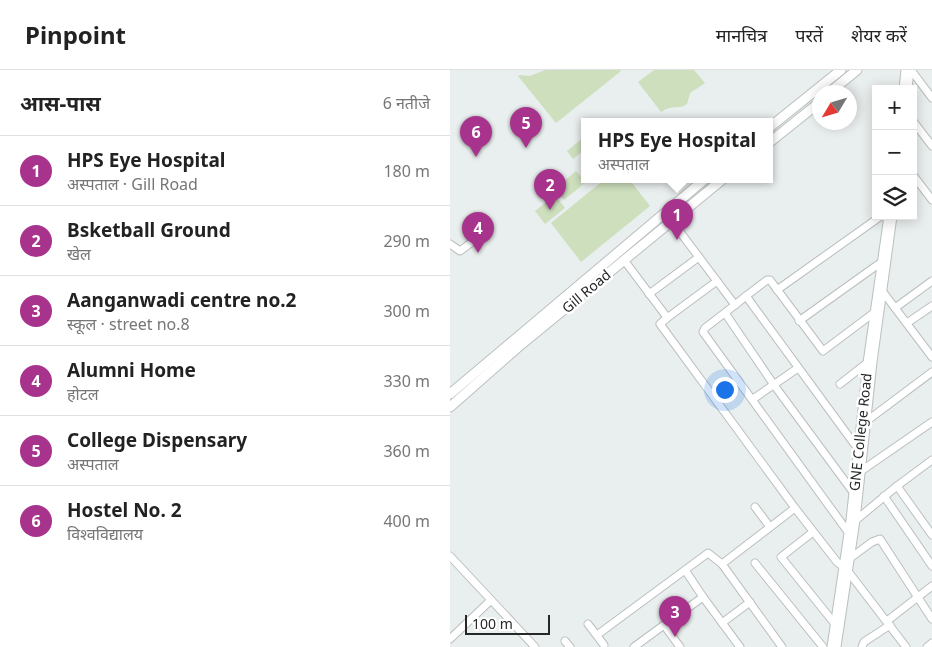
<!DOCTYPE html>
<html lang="hi">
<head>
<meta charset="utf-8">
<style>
  :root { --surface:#fff; --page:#f6f6f6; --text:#222; --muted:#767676; --line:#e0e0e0; --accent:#a8338c }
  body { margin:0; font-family:"Noto Sans","Noto Sans Devanagari",sans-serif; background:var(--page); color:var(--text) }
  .controls { position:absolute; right:15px; top:15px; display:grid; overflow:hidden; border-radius:0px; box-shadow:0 2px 12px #0003 }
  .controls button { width:45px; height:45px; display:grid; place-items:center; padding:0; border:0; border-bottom:1px solid var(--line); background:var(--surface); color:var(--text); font:25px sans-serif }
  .compass { position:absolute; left:362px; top:15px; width:45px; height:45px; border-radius:50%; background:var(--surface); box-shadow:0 2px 12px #0003; rotate:232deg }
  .scale { position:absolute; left:15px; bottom:12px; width:85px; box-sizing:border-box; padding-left:5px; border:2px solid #262828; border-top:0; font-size:14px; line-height:18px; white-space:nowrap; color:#262828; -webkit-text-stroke:4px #fff; paint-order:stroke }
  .you { position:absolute; left:274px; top:319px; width:18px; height:18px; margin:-12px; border:4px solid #fff; border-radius:50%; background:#1a73e8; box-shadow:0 0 0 8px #1a73e833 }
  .badge { display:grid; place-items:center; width:32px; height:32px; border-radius:50%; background:var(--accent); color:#fff; font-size:16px; font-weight:700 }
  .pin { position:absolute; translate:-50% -41px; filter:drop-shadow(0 1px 2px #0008) }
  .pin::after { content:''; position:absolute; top:26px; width:18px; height:15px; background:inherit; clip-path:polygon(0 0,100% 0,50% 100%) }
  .popup { position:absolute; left:131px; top:48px; width:192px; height:65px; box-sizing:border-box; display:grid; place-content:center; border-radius:0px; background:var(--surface); filter:drop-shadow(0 1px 4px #0005); font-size:16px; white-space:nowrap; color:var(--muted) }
  .popup b { font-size:19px; color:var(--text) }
  .popup::after { content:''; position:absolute; left:50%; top:100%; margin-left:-10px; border:10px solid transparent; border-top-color:var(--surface) }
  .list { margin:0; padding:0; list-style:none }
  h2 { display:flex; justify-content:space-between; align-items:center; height:65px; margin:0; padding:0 20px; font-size:21px }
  h2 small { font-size:16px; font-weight:400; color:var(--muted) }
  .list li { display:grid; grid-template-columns:32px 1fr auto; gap:15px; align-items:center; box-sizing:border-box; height:70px; padding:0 20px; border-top:1px solid var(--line) }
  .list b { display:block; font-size:19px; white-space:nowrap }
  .list p { margin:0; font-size:16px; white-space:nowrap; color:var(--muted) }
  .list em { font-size:16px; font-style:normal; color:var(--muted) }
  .icon { flex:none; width:28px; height:28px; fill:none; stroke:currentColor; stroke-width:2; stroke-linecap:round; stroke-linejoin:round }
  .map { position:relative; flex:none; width:482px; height:577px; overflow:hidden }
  header { display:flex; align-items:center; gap:30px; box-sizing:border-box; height:70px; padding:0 25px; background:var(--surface); border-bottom:1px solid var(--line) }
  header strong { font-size:24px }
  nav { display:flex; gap:28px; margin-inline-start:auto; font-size:18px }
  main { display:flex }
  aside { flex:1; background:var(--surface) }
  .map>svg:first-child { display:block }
</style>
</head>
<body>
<header>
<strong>Pinpoint</strong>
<nav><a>मानचित्र</a><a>परतें</a><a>शेयर करें</a></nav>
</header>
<main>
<aside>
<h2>आस-पास<small>6 नतीजे</small></h2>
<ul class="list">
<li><span class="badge">1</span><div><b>HPS Eye Hospital</b><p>अस्पताल · Gill Road</p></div><em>180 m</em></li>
<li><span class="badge">2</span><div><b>Bsketball Ground</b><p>खेल</p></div><em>290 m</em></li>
<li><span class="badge">3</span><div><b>Aanganwadi centre no.2</b><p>स्कूल · street no.8</p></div><em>300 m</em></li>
<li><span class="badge">4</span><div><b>Alumni Home</b><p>होटल</p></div><em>330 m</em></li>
<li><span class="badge">5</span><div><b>College Dispensary</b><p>अस्पताल</p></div><em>360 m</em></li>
<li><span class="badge">6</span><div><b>Hostel No. 2</b><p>विश्वविद्यालय</p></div><em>400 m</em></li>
</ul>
</aside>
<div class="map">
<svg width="482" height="577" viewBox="0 0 482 577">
  <rect width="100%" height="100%" fill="#e9efee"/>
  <g fill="#cddfbd">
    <path d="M95,0h75l1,1 -65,52 -38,-47 2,-1 10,1z"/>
    <path d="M204,0h40l11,13 -15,10 -3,11c-8,6 -14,0 -26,8l-23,-30z"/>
    <path d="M134,67v13l-11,9 -6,-8z"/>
    <path d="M126,101l10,11 -22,18 -9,-11z"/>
    <path d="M155,109h24l21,27 -69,56 -30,-39z"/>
    <path d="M105,125l10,13 -20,16 -10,-13z"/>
  </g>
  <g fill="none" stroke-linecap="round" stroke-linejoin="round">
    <g stroke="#babfbf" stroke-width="9">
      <g id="minor">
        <path d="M461,0l21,28"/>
        <path d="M453,19l2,-19"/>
        <path d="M458,19l2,-19"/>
        <path d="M463,51l19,25"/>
        <path d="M463,105l19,25"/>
        <path d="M221,150l64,85 -30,23 -2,4 145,200h3"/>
        <path d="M0,174l10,7 12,-9 7,-10 -2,-13"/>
        <path d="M174,190l42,56 1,2 -7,6 135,184 -73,56 -14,-11 -23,17 18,27 -39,28 16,22"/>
        <path d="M327,220l104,-74"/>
        <path d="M433,222l49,65"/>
        <path d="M199,224l50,-37"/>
        <path d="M296,226l21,-16h3l53,71 52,-39"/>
        <path d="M285,235l11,-9 112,153"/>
        <path d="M445,238l37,-27"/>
        <path d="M275,243l49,72 79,107"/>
        <path d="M217,248l50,-37"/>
        <path d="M349,251l84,-60"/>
        <path d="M457,253l25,-17"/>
        <path d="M390,314l27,-21"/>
        <path d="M303,329l45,-31"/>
        <path d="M418,350l64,-48"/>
        <path d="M411,401l71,-49"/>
        <path d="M447,416l35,49"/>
        <path d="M434,426l48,70"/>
        <path d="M305,437l15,20"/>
        <path d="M345,438l42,54 10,8 59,77"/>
        <path d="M406,450l41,-34 35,-26"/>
        <path d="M363,462l-32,25 54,67"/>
        <path d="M0,486l85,91"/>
        <path d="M399,489l23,-17 8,-3 52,80"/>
        <path d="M305,493l68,84"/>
        <path d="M272,494l60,83"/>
        <path d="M253,527l37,50"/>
        <path d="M437,551l45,-35"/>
        <path d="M272,553l28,-21"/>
        <path d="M138,554l16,21"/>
        <path d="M147,565l88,-65"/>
        <path d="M0,569l41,-39"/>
        <path d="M115,571l5,6"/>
        <path d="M184,577l30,-22"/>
        <path d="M381,577l19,-127 17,-157 21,-147"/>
        <path d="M387,577l19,-127 17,-158 20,-146"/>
        <path d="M412,577l2,-5 26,-17"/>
        <path d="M477,577l5,-4"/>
      </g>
    </g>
    <g stroke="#babfbf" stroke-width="11">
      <g id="major">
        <path d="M380,22l27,-22"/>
        <path d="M320,57l71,-57"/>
        <path d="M320,72l50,-40"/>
        <path d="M0,324l255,-215"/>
        <path d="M0,337l67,-59 206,-169"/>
      </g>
    </g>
    <use href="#minor" stroke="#fff" stroke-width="7"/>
    <use href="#major" stroke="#fff" stroke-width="9"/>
  </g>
  <g text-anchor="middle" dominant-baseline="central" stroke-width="5" stroke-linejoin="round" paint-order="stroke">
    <g font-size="14" fill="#262828" stroke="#fff">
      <text transform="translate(136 221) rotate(-40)">Gill Road</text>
      <text transform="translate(410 362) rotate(-84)">GNE College Road</text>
    </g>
  </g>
</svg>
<div class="controls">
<button>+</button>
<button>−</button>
<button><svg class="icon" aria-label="layers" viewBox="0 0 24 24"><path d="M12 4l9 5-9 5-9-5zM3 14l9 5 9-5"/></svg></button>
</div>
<svg class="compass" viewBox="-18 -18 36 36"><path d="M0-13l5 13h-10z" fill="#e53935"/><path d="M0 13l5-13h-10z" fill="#767676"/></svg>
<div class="scale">100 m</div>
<div class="you"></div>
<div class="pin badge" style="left:227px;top:170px">1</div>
<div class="popup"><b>HPS Eye Hospital</b>अस्पताल</div>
<div class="pin badge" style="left:100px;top:140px">2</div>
<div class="pin badge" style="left:225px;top:567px">3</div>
<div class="pin badge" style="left:28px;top:183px">4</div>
<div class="pin badge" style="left:76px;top:78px">5</div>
<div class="pin badge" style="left:26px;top:87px">6</div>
</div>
</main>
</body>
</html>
